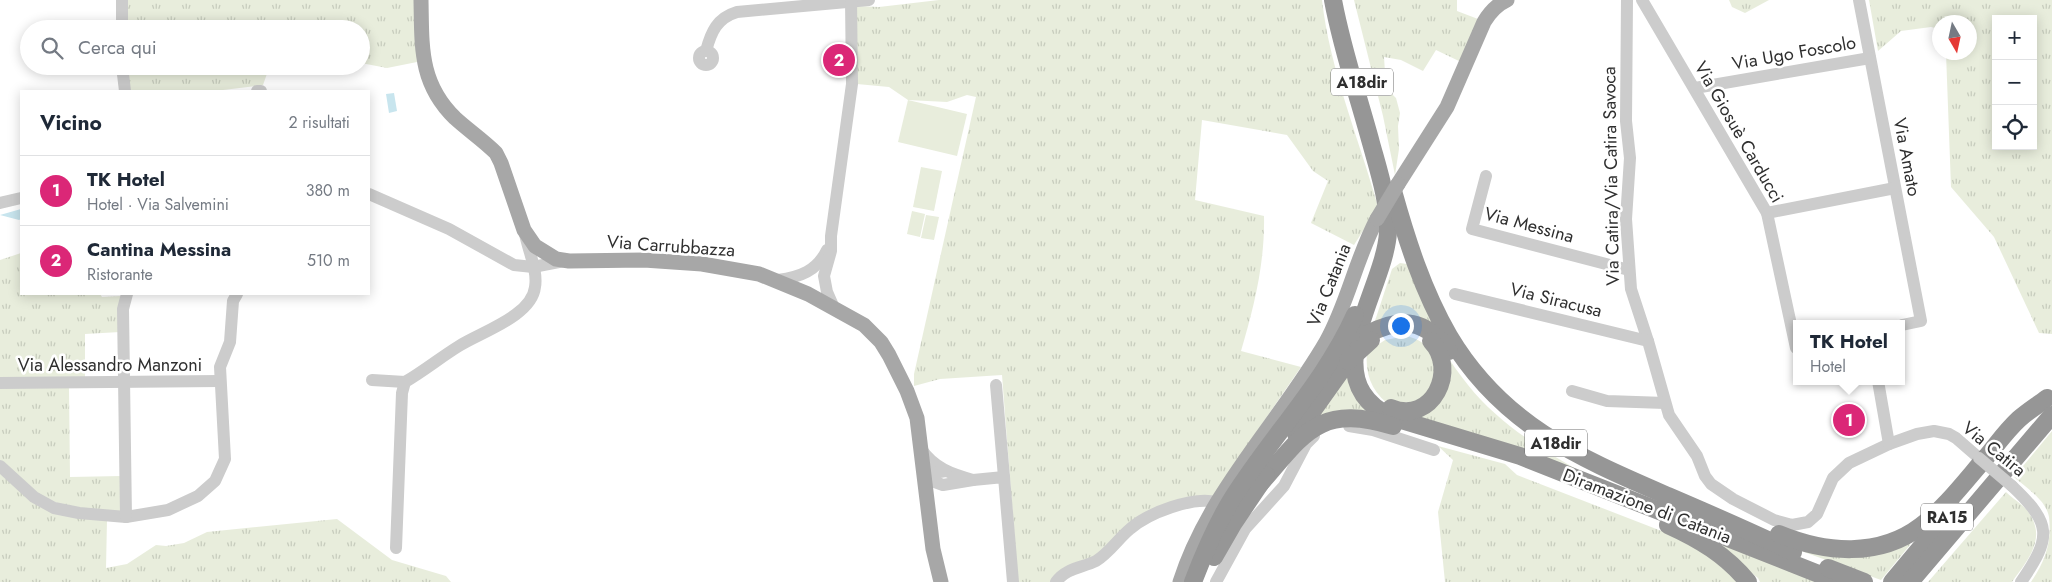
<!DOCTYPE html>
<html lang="it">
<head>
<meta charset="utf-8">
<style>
  :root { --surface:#fff; --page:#f6f6f7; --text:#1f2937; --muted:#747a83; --line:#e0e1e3; --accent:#db2777 }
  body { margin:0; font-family:Jost,sans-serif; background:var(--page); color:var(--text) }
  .controls { position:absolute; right:15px; top:15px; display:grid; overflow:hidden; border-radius:0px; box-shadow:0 2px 12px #0003 }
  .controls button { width:45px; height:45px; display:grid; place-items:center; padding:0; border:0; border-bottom:1px solid var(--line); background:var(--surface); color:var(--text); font:25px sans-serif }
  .compass { position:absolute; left:1932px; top:15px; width:45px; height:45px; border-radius:50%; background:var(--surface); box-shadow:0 2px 12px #0003; rotate:171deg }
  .you { position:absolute; left:1400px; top:325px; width:18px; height:18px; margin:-12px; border:4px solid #fff; border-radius:50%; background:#1a73e8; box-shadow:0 0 0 8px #1a73e833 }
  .badge { display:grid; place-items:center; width:32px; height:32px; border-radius:50%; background:var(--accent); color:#fff; font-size:16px; font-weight:700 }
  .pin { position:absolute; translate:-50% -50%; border:2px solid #fff; box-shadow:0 1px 5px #0006 }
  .popup { position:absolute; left:1793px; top:320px; width:112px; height:65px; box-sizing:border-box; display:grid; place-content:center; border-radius:0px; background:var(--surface); filter:drop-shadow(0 1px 4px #0005); font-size:16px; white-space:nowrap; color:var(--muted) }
  .popup b { font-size:19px; color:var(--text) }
  .popup::after { content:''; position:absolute; left:50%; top:100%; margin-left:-10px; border:10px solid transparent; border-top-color:var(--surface) }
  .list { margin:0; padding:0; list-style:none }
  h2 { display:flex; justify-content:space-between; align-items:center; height:65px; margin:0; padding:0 20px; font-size:21px }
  h2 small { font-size:16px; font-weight:400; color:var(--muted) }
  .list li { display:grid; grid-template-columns:32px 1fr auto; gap:15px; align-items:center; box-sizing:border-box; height:70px; padding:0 20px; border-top:1px solid var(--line) }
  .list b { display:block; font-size:19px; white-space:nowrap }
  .list p { margin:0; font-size:16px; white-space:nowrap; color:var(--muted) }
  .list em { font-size:16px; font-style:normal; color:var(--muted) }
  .icon { flex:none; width:28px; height:28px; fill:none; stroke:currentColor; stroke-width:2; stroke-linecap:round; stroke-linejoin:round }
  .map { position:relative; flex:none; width:2052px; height:582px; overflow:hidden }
  .search { position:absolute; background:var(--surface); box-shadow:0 2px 12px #0003; left:20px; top:20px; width:350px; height:55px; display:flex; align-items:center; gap:12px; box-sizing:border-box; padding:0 18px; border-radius:28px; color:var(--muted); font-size:19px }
  .panel { position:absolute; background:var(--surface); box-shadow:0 2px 12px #0003; left:20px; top:90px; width:350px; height:205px; border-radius:0px }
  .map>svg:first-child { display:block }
</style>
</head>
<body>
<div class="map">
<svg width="2052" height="582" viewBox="0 0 2052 582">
  <defs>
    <pattern id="grass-tufts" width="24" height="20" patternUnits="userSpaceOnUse" patternTransform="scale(1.25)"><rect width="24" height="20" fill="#e8eddc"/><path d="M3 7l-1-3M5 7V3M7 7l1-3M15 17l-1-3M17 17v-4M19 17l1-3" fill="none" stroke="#c7ccbd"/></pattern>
  </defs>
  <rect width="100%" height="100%" fill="#fff"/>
  <g fill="url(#grass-tufts)" fill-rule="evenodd">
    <path d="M126,0h289l2,62 -30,6 -26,-5v-34h-235z"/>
    <path d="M939,0h383c8,71 37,138 56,207l-24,38 -43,-22 17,-42 -15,-10 -26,-36 -85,-15 -7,80 69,16c1,47 -10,91 -23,135l60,16 -89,130 -64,15 -49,42 -48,28h-33l-16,-207 -62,4 -26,7v-12l62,-277 -9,-2 -20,7 -39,-2 -19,-13 -32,-3v-78l22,1z"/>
    <path d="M1354,0h103v11l21,8 -17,43 -25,-12 -13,21 -22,-11 -17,-3 2,31 10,10 4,15 -2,13 1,23 -4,26 -12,-59z"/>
    <path d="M1729,0h40l-24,13 -13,-6z"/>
    <path d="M1869,0h183v334l-13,-1 -45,-96 -43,-50 -5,-134 24,-1v-30h-30l-1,7 -8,-2 -30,4 -23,20zM1996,19h37v127h-37z"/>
    <path d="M127,66h160l-18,2 -6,17 -48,6h-86z"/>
    <path d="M21,253v41h79l2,3 18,-1v36l-35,2v45h-85v-119z"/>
    <path d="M1400,263l7,1 21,43 6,22 -61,-2 19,-58z"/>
    <path d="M1406,336c23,5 24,16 33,35l-17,31 -35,1c-16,-13 -22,-30 -20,-51l18,-12z"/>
    <path d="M1443,350c8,12 16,24 25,35 35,44 85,71 133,98l-192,-68 12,-4z"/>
    <path d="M1350,370l22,43 -60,10z"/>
    <path d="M0,388h69l1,89 51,-1 1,38 -43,-3 -40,-15 -39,-36z"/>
    <path d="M2052,431v151h-21c14,-21 21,-39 18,-65 -1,-6 -5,-13 -9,-17 -8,-9 -18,-16 -26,-23z"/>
    <path d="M1438,446l67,18 12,11 160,62 23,12 40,33h-295l-7,-70 15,-52z"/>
    <path d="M0,472l31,27 76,21 -1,48 21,-4 29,-19 10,1 18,-3 23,-11 130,-13 55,41 54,16 5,6h-451z"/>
    <path d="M2006,492c7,7 18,13 23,21 18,26 -2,48 -17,69h-84z"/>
    <path d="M1706,537l117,45h-63l-2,-4z"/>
    <path d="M1777,539l37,12 95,-11 1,5 -29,35 -77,-28z"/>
  </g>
  <g fill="#e8eddc">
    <path d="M908,100l59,14 -10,42 -59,-14z"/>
    <path d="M921,167l21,4 -8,40 -21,-4z"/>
    <path d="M912,211l13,3 -5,23 -13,-3z"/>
    <path d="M926,215l13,2 -5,23 -13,-2z"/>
  </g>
  <g fill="#c8e5ee">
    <path d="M394,93l3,18 -8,2 -3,-19z"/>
    <path d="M21,209v10l-2,1 -19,-5z"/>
  </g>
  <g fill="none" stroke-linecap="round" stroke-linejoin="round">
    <g stroke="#ccc" stroke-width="12">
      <path d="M122,0v29"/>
      <path d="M1627,0l-1,121 4,37 -4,61 5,70 17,52 21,74 28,41 8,20 6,8 22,15 41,21 18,5 16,-3 9,-8 16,-36 16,-15 40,-19 28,-10 17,-3 15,3 7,4 23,20"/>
      <path d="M1642,0l125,213 29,135"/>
      <path d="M1859,0l62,321 -19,4"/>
      <circle cx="706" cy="58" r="7"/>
      <path d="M706,51c5,-19 11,-33 31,-39l132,-12"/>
      <path d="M122,66l3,25"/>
      <path d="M1695,88l175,-30"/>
      <path d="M257,91h4"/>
      <path d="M1486,176l-14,53 157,41"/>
      <path d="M369,194l80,35 65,36 19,2 31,-6"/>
      <path d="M0,203l21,-5"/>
      <path d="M1767,213l128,-25"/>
      <path d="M778,280c22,-3 39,-9 49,-30"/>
      <path d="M1455,294l193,47"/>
      <path d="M834,308l-7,-16 -3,-16 7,-25v-15l21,-152 -1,-84"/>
      <path d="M372,380l33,2"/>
      <path d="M1878,381l11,63"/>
      <path d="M0,383l220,-2"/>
      <path d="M996,385l8,92"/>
      <path d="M1572,391l35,10 58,2"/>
      <path d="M1349,426l24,4 61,20"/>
      <path d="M921,449c13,19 30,25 52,31"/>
      <path d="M0,466l34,31 20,11 25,5 47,4 42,-7 30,-14 17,-15 10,-22 -5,-92 10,-25 3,-41 4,-7"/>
      <path d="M946,471l-13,2 -9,5 19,7 30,-5 31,-3 9,105"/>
      <path d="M2012,486c40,38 40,51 9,96"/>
      <path d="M126,517l-3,-208 4,-15"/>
      <path d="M396,548l6,-155 3,-11c19,-11 36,-25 54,-36 22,-14 73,-30 76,-59 3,-16 -7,-37 -10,-53"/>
      <path d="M1056,582c10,-14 26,-14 40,-21 13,-8 22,-22 34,-32 18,-16 63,-33 86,-27"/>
      <path d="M1216,582l29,-53 39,-43 22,-42 8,-8"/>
    </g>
    <g stroke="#a7a7a7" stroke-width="15">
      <path d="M421,0c1,46 -2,83 34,118 13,12 28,22 41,35l5,10 23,67 11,16 21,13 13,2 75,-1 58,4 57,10 49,20 56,31 17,17 8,13 18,36 10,27 16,131 8,33"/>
      <path d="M1398,184l49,-77 37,-85c6,-10 12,-17 23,-22"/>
      <path d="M1180,582c29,-91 99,-159 146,-240 22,-39 30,-84 51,-123"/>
    </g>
    <g stroke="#969696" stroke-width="18">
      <path d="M1333,0c9,49 25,95 38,143 8,29 18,59 17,89 -3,58 -76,147 3,185l129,39 319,126"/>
      <path d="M1393,191c14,50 30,100 56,145 53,89 129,121 219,160 42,18 84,36 125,56"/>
      <path d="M1368,334c34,-18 58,-14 81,17"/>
      <path d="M1391,408c41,17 68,-38 40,-67"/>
      <path d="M1296,434l52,-73"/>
      <path d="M1259,485c45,-51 59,-82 134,-59"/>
      <path d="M1668,525c31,14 58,30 80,57"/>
      <path d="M1779,534c46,19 100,24 142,-8 25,-19 45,-46 66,-70 10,-12 20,-26 32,-37 9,-8 19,-14 28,-21"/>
      <path d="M1214,557l19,-33 33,-49"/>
      <path d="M1828,568l36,14"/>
      <path d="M1193,582c11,-29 23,-57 39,-83 39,-62 93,-117 123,-184"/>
      <path d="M1892,582l61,-73"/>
      <path d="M1910,582l142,-167"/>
    </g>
    <path stroke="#ccc" stroke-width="12" d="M1979,458l33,28"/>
    <path stroke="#a7a7a7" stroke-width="15" d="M1377,219l21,-35"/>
    <path stroke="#969696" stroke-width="18" d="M1348,361l23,-21"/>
  </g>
  <g text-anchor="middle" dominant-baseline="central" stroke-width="5" stroke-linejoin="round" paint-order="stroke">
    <g fill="#fff" stroke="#6d6d6d" stroke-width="1">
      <rect x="1331" y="68.5" width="62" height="27" rx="4"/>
      <rect x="1525" y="429.5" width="62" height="27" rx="4"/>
      <rect x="1921" y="503.5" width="52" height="27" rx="4"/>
    </g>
    <g font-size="16" font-weight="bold" fill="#2f2f2f">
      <text x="1362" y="82">A18dir</text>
      <text x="1556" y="443">A18dir</text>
      <text x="1947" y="517">RA15</text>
    </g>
    <g font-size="18" fill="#2f2f2f" stroke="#fff">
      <text transform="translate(1794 53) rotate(-10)">Via Ugo Foscolo</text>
      <text transform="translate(1739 132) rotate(60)">Via Giosuè Carducci</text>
      <text transform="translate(1907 157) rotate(79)">Via Amato</text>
      <text transform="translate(1611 176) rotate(-91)">Via Catira/Via Catira Savoca</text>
      <text transform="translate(1529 225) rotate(15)">Via Messina</text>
      <text transform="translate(671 246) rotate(4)">Via Carrubbazza</text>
      <text transform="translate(1329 285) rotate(-68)">Via Catania</text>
      <text transform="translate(1556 300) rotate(14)">Via Siracusa</text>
      <text x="110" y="365">Via Alessandro Manzoni</text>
      <text transform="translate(1994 449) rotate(39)">Via Catira</text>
      <text transform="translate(1647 506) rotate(21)">Diramazione di Catania</text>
    </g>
  </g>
</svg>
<div class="controls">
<button>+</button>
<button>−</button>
<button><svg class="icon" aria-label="locate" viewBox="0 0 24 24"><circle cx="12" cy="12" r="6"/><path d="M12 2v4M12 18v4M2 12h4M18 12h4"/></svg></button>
</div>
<svg class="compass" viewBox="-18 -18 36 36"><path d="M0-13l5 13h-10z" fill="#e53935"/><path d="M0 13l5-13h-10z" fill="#747a83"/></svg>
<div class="you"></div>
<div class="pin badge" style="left:1849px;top:420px">1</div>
<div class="popup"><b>TK Hotel</b>Hotel</div>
<div class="pin badge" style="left:839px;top:60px">2</div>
<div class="search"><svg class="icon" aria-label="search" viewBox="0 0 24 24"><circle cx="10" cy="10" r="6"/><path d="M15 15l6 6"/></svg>Cerca qui</div>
<section class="panel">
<h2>Vicino<small>2 risultati</small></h2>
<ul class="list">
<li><span class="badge">1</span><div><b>TK Hotel</b><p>Hotel · Via Salvemini</p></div><em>380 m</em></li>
<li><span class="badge">2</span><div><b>Cantina Messina</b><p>Ristorante</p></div><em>510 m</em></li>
</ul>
</section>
</div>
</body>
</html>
